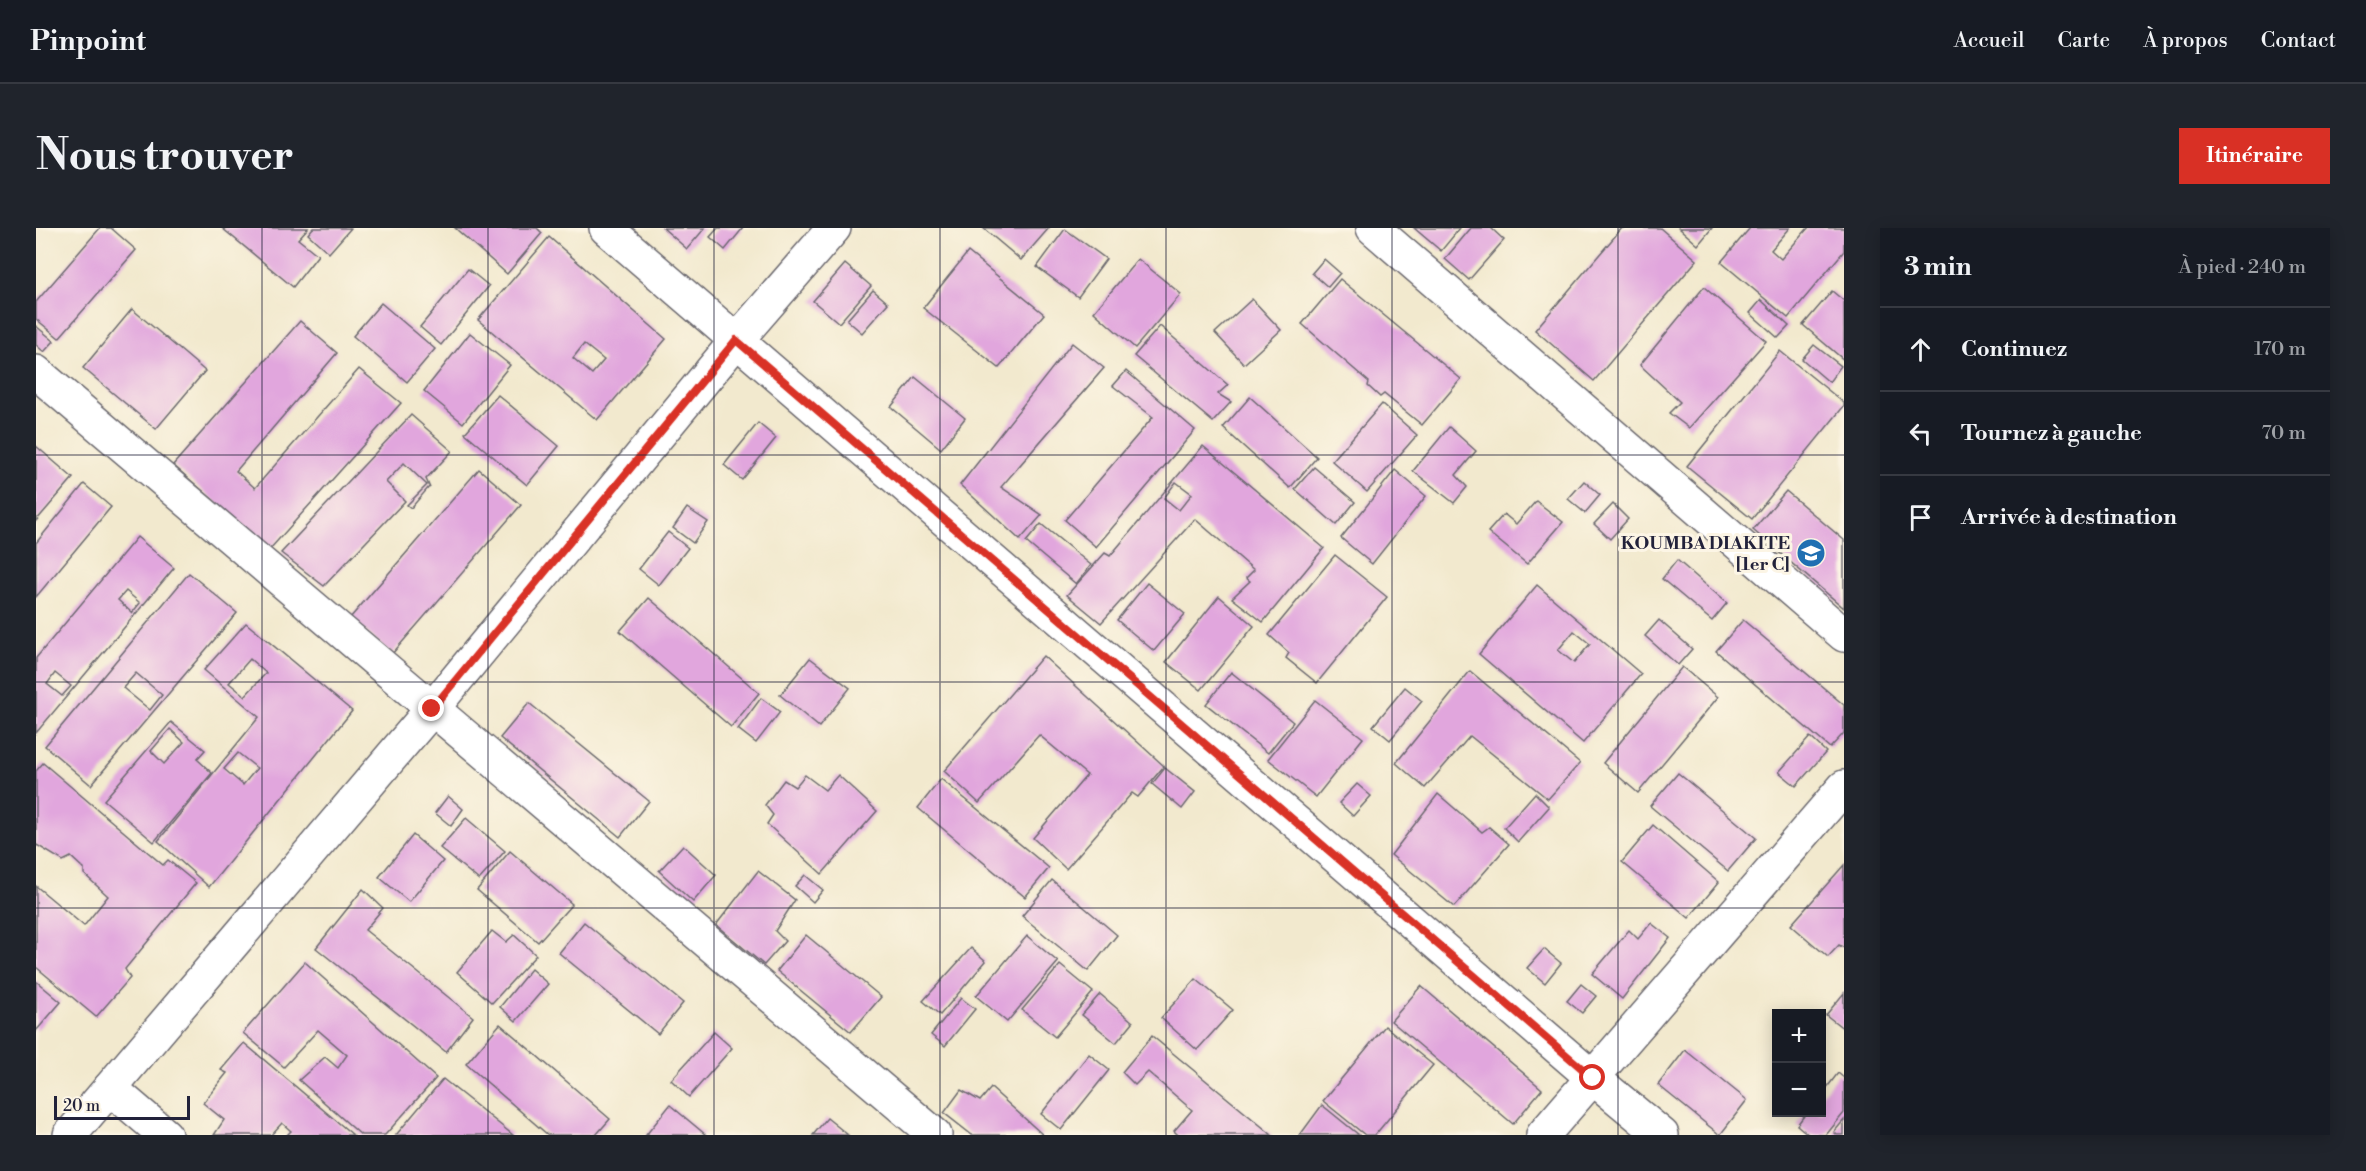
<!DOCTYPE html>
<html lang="fr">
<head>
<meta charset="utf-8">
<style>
  :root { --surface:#171b24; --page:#20242c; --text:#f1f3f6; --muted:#9ea1a6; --line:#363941; --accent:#d93025 }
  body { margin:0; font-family:"Libre Bodoni",serif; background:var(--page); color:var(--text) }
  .controls { position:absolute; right:18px; bottom:18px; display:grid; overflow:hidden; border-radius:0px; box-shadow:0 3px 15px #0003 }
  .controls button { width:54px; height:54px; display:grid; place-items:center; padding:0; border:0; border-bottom:2px solid var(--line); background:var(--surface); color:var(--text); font:30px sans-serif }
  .scale { position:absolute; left:18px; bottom:15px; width:136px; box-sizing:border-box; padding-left:6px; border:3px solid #22223b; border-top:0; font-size:16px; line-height:21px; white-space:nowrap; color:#22223b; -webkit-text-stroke:4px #fcf5e5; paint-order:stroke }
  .stop { position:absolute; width:18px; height:18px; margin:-14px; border:4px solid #d93025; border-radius:50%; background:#fff }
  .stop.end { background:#d93025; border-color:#fff; box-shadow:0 2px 6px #0008 }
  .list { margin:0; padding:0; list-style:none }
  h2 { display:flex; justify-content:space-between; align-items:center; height:78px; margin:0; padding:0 24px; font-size:26px }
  h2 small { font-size:20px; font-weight:400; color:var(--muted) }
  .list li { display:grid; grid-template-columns:39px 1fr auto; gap:18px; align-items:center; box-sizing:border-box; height:84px; padding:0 24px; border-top:2px solid var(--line) }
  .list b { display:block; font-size:22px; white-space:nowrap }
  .list em { font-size:20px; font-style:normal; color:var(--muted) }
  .icon { flex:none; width:33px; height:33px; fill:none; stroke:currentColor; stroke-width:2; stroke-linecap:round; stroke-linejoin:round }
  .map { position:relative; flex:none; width:1808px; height:907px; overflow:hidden; border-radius:0px }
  header { display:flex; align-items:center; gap:36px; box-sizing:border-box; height:84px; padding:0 30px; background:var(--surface); border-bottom:2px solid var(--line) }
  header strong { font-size:28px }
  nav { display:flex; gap:33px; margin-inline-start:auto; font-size:21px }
  .intro { display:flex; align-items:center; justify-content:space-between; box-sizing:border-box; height:144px; padding:0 36px }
  h1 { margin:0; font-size:42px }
  .button { padding:15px 27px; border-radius:0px; background:var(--accent); color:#fff; font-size:21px; font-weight:700 }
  main { display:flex; gap:36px; padding:0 36px }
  aside { flex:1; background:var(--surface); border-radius:0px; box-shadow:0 3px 15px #0003 }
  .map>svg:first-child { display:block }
</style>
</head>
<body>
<header>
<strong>Pinpoint</strong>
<nav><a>Accueil</a><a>Carte</a><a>À propos</a><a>Contact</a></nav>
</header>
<div class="intro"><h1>Nous trouver</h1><a class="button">Itinéraire</a></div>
<main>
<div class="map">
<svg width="1808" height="907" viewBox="0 0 1808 907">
  <rect width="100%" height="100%" fill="#fcf5e5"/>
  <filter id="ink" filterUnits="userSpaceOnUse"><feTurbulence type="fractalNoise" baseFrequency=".0167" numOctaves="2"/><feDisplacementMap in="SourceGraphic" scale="12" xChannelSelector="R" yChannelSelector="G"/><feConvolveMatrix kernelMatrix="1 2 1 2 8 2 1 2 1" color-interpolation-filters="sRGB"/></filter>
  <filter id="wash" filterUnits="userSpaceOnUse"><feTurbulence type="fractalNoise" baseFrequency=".008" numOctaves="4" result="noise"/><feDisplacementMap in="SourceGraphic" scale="24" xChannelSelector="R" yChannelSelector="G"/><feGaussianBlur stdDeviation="1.35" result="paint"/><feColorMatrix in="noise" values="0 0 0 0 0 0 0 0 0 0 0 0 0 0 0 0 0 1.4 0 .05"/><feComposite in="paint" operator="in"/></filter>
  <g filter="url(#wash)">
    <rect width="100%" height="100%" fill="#f2e9ce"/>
    <g id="blocks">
      <g fill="#e1a6dd" fill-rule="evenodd">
        <path d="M64,0h11l25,22 -77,88 -23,-19v-17z"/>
        <path d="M186,0h86l-10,11 20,16 -25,32z"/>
        <path d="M277,0h38l-22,25 -21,-19z"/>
        <path d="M419,0h82l5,5 -35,41z"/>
        <path d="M627,0h42l-18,21z"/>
        <path d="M682,0h25l-18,22 -15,-13z"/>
        <path d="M947,0h66l-28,32z"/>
        <path d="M1378,0h46l-19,23z"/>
        <path d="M1435,0h20l13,12 -35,40 -24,-21z"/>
        <path d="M1586,0h38l37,32 -103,121 -59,-51z"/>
        <path d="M1643,0h33l-14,17z"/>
        <path d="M1714,0h40l-19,22 10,9 27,-31h36v23l-56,67 -67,-56z"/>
        <path d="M1029,1l41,30 -28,38 -41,-30z"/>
        <path d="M513,9l117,102 -69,81 -119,-100zM548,116l20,16 -12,14 -19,-16z"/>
        <path d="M932,24l76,62 -45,54 -76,-60z"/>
        <path d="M1102,31l43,35 -46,54 -41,-36z"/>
        <path d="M1288,31l16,14 -12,14 -16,-14z"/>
        <path d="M809,36l26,22 -32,37 -26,-22z"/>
        <path d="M432,41l21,17 -48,59 -21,-18z"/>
        <path d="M1304,51l121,100 -39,46 -38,-31 -4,3 -12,-11 1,-4 -67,-58z"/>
        <path d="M1668,59l62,54 -77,87 -20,-15 11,-11 -40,-37z"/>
        <path d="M837,62l15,13 -26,30 -15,-13z"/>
        <path d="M1796,63l12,10v59l-41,-35z"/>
        <path d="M1216,71l29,31 -37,34 -29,-31z"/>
        <path d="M1725,72l28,26 -11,12 -28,-25z"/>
        <path d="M345,75l54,46 -28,33 -54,-46z"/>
        <path d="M96,81l73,62 -49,58 -73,-61z"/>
        <path d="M264,93l37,32 -101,118 19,17 104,-119 42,34 -131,146 -97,-84z"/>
        <path d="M0,98l18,15 -10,11 -8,-7z"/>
        <path d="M1124,98l68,59 -10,9 13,8 -18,20 -79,-66z"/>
        <path d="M434,105l40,32 -47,58 -39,-32z"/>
        <path d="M1036,115l32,25 -103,119 41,28 -22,25 -60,-55z"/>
        <path d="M1778,117l27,21 -12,16 -27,-23z"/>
        <path d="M1744,123l64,52v3l-92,113 -65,-53z"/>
        <path d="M1090,143l69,59 -99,117 -31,-27 88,-103 -40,-31z"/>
        <path d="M879,149l50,41 -24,31 -50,-42z"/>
        <path d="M462,167l61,51 -32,39 -62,-52z"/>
        <path d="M1214,169l67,60 -27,31 -67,-60z"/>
        <path d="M1346,176l35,31 -50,57 -35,-31z"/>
        <path d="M375,187l41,36 -26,28 4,9 -1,-1 -18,21 -4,-3 20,-20 -23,-22 -18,19 19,19 -81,85 -43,-33z"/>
        <path d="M722,195l18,15 -34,42 -18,-15z"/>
        <path d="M1413,199l27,24 -20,24 11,12 -13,16 -41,-32z"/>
        <path d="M0,218l37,32 -37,43z"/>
        <path d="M1167,218l121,102 -61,74 -31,-24 18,-17 -4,-3 8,-8 -59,-51 -94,104 -34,-28 38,-42 5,3zM1140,254l16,12 -13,16 -15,-12z"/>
        <path d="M1278,239l41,35 -19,23 -41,-36z"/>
        <path d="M443,241l42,36 -129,149 -42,-36z"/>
        <path d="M1359,242l31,26 -54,68 -31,-26z"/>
        <path d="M1548,253l16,14 -15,18 -17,-14z"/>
        <path d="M48,256l27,23 -75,90v-54z"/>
        <path d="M1750,263l58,49v68l-91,-78z"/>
        <path d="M1500,273l27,21 -36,42 -39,-32 16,-18 12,10z"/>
        <path d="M1577,276l15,15 -18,20 -16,-15z"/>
        <path d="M651,280l21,14 -15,21 -20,-15z"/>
        <path d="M1005,296l50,41 -15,19 -50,-42z"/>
        <path d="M632,304l20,16 -29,37 -20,-16z"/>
        <path d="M101,309l37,31 -138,165v-75zM90,363l14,12 -8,10 -14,-13zM19,445l16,13 -9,10 -15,-12z"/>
        <path d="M1299,327l52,42 -70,86 -31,-25 3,-5 -20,-18z"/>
        <path d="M1641,332l50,43 -15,18 -50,-42z"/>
        <path d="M153,345l48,40 -146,172 -46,-39zM100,445l26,22 -12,15 -27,-22z"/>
        <path d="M1111,355l38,31 -31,37 -37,-31z"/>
        <path d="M1501,357l104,89 -58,69 -104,-89zM1538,403l16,13 -16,19 -16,-13z"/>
        <path d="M1183,368l35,30 -53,64 -35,-28z"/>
        <path d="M613,370l110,95 -28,34 -111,-96z"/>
        <path d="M1623,392l33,29 -14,16 -33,-29z"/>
        <path d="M1707,392l101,85v28l-14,15 -114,-97z"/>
        <path d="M210,395l106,88 -143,176 -51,-46 101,-124 -55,-47zM214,431l16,14 -21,23 -16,-13zM202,525l19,15 -14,17 -19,-16z"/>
        <path d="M1007,428l121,110 -26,31 -6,-4 -66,76 -33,-31 54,-63 -48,-40 -60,68 -35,-32z"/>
        <path d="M774,430l40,30 -31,39 -39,-32z"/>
        <path d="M1646,439l36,30 -80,96 -35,-30z"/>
        <path d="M1434,443l110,92 -32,36 -78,-63 -45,52 -29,-25z"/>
        <path d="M1195,444l62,50 -25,31 -62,-49z"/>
        <path d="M1369,459l17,14 -32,39 -17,-14z"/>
        <path d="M725,470l19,14 -24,31 -18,-14z"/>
        <path d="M1279,472l48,38 -47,59 -48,-38z"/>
        <path d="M493,475l120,98 -29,36 -120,-99z"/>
        <path d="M135,494l34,28 -8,9 15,14 -58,69 -50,-42zM134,501l14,13 -20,22 -13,-13z"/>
        <path d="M1774,509l16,15 -30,34 -17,-14z"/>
        <path d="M7,535l120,102 5,-5 28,23 -71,86 5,9 -34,39 -60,-50v-81l48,40 24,-30 -24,-22v-5l-13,-12 -8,4 -26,-16 -1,2v-76z"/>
        <path d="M1129,540l30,24 -13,17 -30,-25z"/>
        <path d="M1642,545l78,65 -28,33 -78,-65z"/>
        <path d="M769,547l20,15 13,-15 39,36 -55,63 -55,-50 6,-9 -8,-10 19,-25 11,7z"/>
        <path d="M905,551l108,89 -24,29 -107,-89z"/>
        <path d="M1321,556l14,12 -18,20 -14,-13z"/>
        <path d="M1499,565l14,14 -31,35 -14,-14z"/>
        <path d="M1402,566l44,38 7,-5 20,17 -55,63 -63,-52z"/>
        <path d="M412,568l15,13 -12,17 -16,-13z"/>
        <path d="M430,590l39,33 -26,29 -39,-32z"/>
        <path d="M1617,597l66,57 -30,36 -67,-56z"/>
        <path d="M377,607l30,26 -34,41 -30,-25z"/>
        <path d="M647,617l33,30 -23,27 -34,-31z"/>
        <path d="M474,623l62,53 -34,38 -61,-52z"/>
        <path d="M1808,637v83l-5,-3 -11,12 -37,-32z"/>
        <path d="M722,643l37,29 -20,31 10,10 -21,24 -48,-40z"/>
        <path d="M769,647l18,15 -10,12 -18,-16z"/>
        <path d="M1016,652l65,55 -29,36 -66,-55z"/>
        <path d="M327,661l20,19 -18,22 108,87 -27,35 -130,-104z"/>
        <path d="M548,694l99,81 -25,31 -99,-81z"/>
        <path d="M1615,695l19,15 -48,61 -30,-25 37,-44 9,9z"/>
        <path d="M456,703l14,11 8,-7 22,20 -44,48 -35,-31z"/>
        <path d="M770,707l75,62 -30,35 -74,-61z"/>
        <path d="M991,708l31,26 -51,60 -31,-26z"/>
        <path d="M935,720l15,13 -46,54 -17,-14z"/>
        <path d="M1508,721l17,14 -16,20 -18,-15z"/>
        <path d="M269,734l131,116 -51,57h-24l-62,-55 26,-23 13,11 9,-13 -29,-25 -34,37 -41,-34z"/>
        <path d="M1024,737l33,27 -38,45 -33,-27z"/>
        <path d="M495,741l17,15 -32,37 -16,-14z"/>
        <path d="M1160,751l37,31 -36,40 -36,-32z"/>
        <path d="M0,753l25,21 -25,29z"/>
        <path d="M1545,756l15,12 -14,17 -15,-12z"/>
        <path d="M1385,758l121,103 -29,35 -122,-103z"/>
        <path d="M1808,765v36l-18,-14z"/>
        <path d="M1064,766l33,28 -17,21 -34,-28z"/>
        <path d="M925,770l14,11 -30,37 -14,-11z"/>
        <path d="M464,796l110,95 -14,16h-48l-82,-71z"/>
        <path d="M1349,798l48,39 -58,70h-10l-42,-34z"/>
        <path d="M678,804l18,16 -43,49 -18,-17z"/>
        <path d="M1116,808l120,99h-94l-4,-4 18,-21 -44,-38 -13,13 -13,-13z"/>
        <path d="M208,815l109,92h-66l4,-4 -9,-8 -11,12h-57l10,-15 -21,-17 24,-30 -6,-3z"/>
        <path d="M1649,822l62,50 -27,35 -62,-50z"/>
        <path d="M1053,826l20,16 -48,60 -20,-16z"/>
        <path d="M1802,845l6,5v35l-18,22h-17l-12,-10 10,-13h15v-18z"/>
        <path d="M407,851l70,56h-117z"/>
        <path d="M955,860l52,47h-71l-28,-22 17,-23 19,11z"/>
        <path d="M634,877l36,30h-60z"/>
        <path d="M1286,877l37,30h-59z"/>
        <path d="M791,890l21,17h-35z"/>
        <path d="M1808,892v15h-7l-3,-3z"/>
      </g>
    </g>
  </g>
  <g filter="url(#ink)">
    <use href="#blocks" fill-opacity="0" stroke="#6b686e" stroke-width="1.5"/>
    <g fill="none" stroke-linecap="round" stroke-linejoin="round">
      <g stroke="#6b686e" stroke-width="36">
        <g id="minor">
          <path d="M570,0l987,850 69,57"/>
          <path d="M1337,0l471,407"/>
          <path d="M0,144l899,763"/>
          <path d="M74,860l55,47"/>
          <path d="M34,907l362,-426 304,-368 98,-113"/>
          <path d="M1507,907l301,-348"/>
        </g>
      </g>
      <use href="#minor" stroke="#fff" stroke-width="33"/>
    </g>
  </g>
  <g fill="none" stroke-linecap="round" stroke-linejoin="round" filter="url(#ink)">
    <path stroke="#d93025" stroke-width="8" d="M396,481l304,-369 857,738"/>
  </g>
  <path fill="none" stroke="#22223b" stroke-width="1.5" stroke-opacity="0.55" d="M226,0v907M452,0v907M678,0v907M904,0v907M1130,0v907M1356,0v907M1582,0v907M0,227h1808M0,454h1808M0,680h1808"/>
  <defs>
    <g id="school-disc" transform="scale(1.5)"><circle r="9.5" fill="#1f6fb2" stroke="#fcf5e5"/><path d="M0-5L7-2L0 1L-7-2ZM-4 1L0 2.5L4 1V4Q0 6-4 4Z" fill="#fff"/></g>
  </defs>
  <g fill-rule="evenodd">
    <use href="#school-disc" x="1775" y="325"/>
  </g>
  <g text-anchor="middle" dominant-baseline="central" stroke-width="6" stroke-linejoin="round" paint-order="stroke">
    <g font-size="18" font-weight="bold" fill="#22223b" stroke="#fcf5e5" text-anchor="end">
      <text x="1754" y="315">KOUMBA DIAKITE<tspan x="1754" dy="21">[1er C]</tspan></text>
    </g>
  </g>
</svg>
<div class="controls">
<button>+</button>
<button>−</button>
</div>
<div class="scale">20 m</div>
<div class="stop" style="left:1557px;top:850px"></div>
<div class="stop end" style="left:396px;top:481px"></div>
</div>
<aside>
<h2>3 min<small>À pied · 240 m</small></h2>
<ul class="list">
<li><svg class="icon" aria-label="ahead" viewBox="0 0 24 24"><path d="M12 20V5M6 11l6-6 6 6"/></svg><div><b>Continuez</b></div><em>170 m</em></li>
<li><svg class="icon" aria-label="left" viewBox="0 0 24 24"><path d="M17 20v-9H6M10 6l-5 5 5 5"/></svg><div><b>Tournez à gauche</b></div><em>70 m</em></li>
<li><svg class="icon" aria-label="arrive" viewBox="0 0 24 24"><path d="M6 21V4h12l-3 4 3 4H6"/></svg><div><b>Arrivée à destination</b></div></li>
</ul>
</aside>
</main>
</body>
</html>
